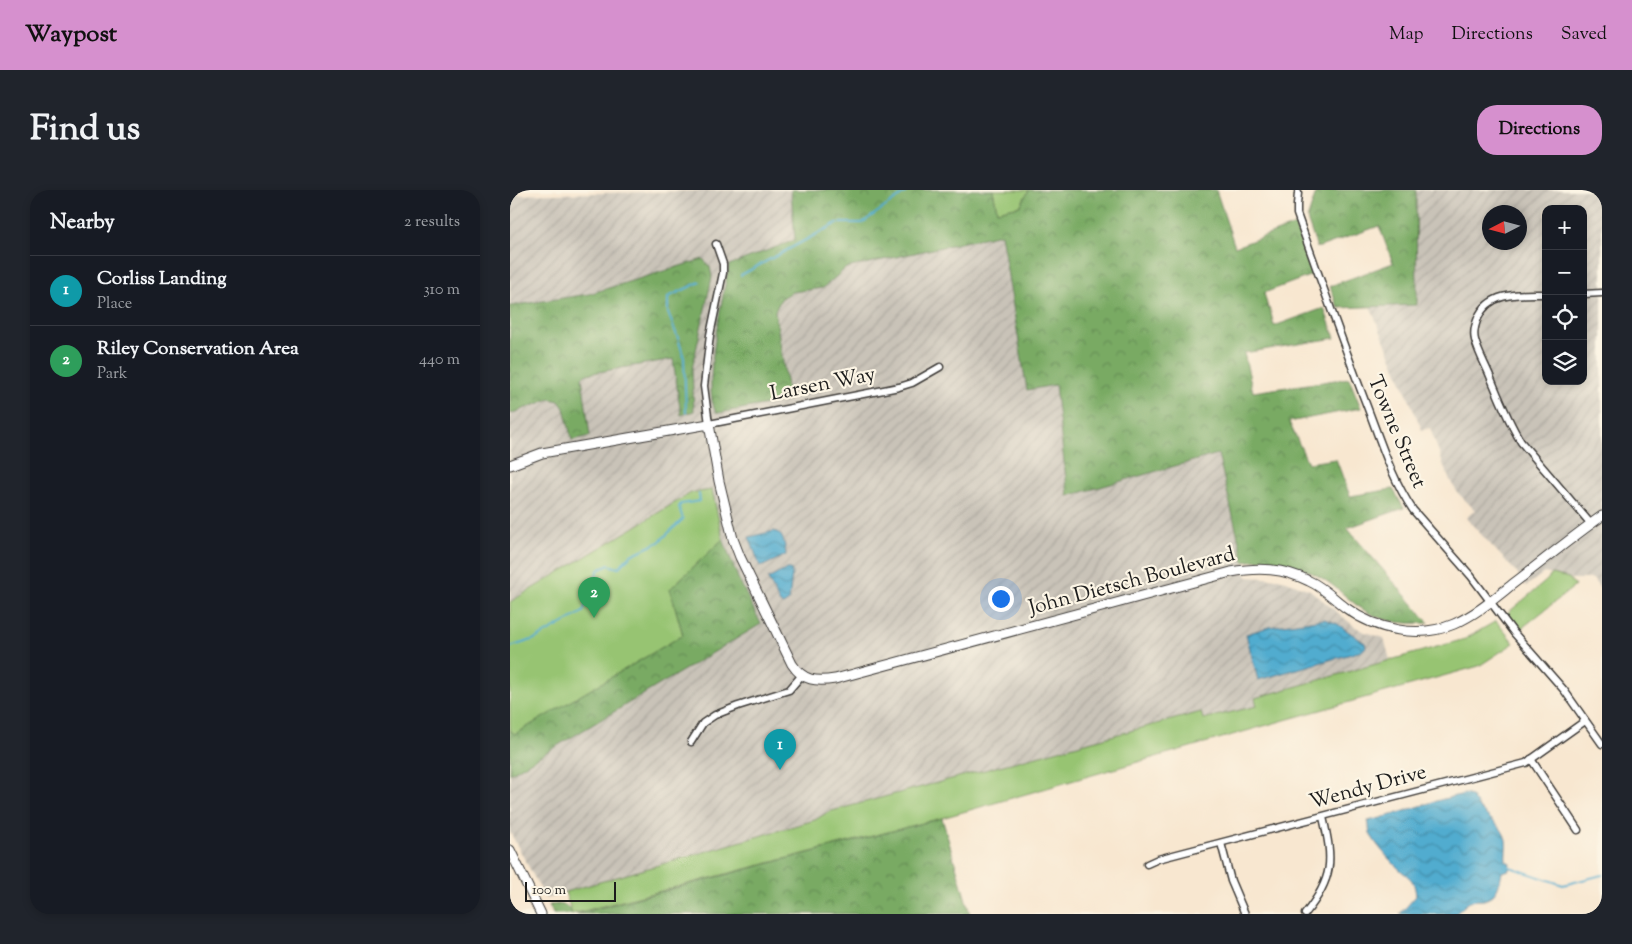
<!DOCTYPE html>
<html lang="en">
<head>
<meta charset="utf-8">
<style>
  :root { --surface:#171b24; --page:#20242c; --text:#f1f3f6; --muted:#9ea1a6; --line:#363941; --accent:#d690ce }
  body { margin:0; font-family:"Sorts Mill Goudy",serif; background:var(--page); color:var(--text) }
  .controls { position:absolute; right:15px; top:15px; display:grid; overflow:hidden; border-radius:10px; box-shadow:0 2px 8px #0003 }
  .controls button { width:45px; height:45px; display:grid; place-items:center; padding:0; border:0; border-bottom:1px solid var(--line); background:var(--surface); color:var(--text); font:25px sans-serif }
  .compass { position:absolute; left:972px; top:15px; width:45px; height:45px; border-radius:50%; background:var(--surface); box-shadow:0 2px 8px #0003; rotate:264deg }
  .scale { position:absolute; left:15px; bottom:12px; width:91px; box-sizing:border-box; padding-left:5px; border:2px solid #1c1c1c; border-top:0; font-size:14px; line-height:18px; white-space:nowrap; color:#1c1c1c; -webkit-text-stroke:4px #fcf5e5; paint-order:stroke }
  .you { position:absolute; left:490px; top:408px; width:18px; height:18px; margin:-12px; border:4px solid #fff; border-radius:50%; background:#1a73e8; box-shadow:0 0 0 8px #1a73e833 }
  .badge { display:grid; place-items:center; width:32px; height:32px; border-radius:50%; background:var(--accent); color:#fff; font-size:16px; font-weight:700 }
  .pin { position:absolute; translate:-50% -41px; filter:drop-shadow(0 1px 2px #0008) }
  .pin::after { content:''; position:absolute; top:26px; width:18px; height:15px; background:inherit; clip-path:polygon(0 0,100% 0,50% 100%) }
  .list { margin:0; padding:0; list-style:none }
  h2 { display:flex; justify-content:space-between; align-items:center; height:65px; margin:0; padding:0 20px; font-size:21px }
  h2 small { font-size:16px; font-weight:400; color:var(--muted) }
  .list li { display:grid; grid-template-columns:32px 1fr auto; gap:15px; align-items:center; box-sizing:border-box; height:70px; padding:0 20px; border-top:1px solid var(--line) }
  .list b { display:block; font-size:19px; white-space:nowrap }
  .list p { margin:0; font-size:16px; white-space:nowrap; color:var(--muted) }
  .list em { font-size:16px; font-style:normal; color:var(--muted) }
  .icon { flex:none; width:28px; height:28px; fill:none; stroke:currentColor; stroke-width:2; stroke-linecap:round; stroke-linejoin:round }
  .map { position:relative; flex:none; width:1092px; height:724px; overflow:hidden; border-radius:20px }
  header { display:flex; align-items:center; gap:30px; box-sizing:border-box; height:70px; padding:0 25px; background:var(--accent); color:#111 }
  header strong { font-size:24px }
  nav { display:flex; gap:28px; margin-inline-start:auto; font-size:18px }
  .intro { display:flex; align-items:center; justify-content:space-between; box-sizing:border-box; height:120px; padding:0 30px }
  h1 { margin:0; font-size:35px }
  .button { padding:12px 22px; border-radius:20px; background:var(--accent); color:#111; font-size:18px; font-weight:700 }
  main { display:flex; gap:30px; padding:0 30px }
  aside { flex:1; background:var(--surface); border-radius:20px; box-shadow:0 2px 8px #0003 }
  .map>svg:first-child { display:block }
</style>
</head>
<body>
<header>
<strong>Waypost</strong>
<nav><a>Map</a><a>Directions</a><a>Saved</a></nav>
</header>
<div class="intro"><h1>Find us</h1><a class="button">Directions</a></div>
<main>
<aside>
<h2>Nearby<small>2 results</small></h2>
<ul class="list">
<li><span class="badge" style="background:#0f9aa8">1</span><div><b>Corliss Landing</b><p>Place</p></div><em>310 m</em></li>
<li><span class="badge" style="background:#2e9e5b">2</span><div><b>Riley Conservation Area</b><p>Park</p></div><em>440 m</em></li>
</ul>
</aside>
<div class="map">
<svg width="1092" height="724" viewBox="0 0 1092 724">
  <defs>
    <pattern id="industrial-furrows" width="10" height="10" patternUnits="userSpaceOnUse" patternTransform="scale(1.25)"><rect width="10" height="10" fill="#c9c3b8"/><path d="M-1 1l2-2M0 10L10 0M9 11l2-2" fill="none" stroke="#aca79e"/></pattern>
    <pattern id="forest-crowns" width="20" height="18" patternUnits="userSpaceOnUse" patternTransform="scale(1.25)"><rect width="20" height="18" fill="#79aa64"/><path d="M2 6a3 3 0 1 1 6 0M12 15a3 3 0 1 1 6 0" fill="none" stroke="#628a52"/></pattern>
    <pattern id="water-waves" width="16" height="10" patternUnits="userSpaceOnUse" patternTransform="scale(1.25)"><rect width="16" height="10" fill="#51accf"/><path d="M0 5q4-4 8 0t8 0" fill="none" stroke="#428ba7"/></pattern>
  </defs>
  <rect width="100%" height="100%" fill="#fcf5e5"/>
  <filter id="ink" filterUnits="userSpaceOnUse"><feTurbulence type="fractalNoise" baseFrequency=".02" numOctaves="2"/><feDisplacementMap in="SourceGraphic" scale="10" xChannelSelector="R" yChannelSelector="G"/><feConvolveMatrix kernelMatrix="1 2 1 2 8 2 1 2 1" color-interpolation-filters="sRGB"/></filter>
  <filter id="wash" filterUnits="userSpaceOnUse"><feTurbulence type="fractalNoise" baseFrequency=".0096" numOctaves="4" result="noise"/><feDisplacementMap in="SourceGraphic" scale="20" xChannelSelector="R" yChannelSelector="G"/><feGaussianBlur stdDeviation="1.12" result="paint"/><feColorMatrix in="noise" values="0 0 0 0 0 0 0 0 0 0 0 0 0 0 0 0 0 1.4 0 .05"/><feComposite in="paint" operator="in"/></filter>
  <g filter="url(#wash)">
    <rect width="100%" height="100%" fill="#f8e7d0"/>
    <g fill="url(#industrial-furrows)" fill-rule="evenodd">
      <path d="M234,0h249l35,200 27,-5 13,111 150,-42 29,123 34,2 29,11 44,36 11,6 19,6 6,22 -134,38 1,8 -54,13 -2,-7 -372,100 1,8 -284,79 -36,-67v-58l251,-150 -23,-46 -14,-34 -13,-54 -20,3 -181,109v-407z"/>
      <path d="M906,0h186v401l-9,-12h-20l-29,-6 -18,13 -10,-14 -50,-54 9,-8 -17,-17 -6,-9 -6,-12 -16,-44 -8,2 -52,-124 47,-1zM1036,19h37v172h-37zM979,22h30v30h-30z"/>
    </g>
    <g fill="#97c472" stroke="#5a7047">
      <path d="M483,0h36l-9,16 -23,5z"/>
      <path d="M202,300l11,49 -53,50 13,46 -169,100 -4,-5v-128l181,-109z"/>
      <path d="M1042,384l17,4 6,8 -58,46 -13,-16 42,-35z"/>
      <path d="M986,431l18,22 -35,23 -187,52 -350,100 -370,96 -7,-22 250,-72 13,-8 373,-100 2,7 54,-13 -2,-8 210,-59z"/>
    </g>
    <g fill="url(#forest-crowns)" stroke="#4a6340">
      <path d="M281,0h202l4,21 23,-5 9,-16h187l19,57 60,-22 17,50 -48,18 4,15 2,1 4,17 50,-18 11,30 -91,15 9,39 96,-14 12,30 -72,14 19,41 28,-4 14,37 43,-7 11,19 -57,20 82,95c-21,1 -42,0 -60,-10 -15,-8 -25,-19 -37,-28 -24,-18 -59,-29 -88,-23l-26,-108 -150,42 -13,-111 -28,5 -26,-156 -155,34 -23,20 -31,4 -11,7 -6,12 14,89 -70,13 -3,-1c-15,-24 8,-117 13,-147l66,-25z"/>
      <path d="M807,0h99l1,115 -79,3 -8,-22 63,-23 -14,-37 -62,22 -10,-29z"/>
      <path d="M193,69l7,8 2,10 -20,92 2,42 -13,4 -8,-56 -86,15 -5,3 8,59 -18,4 -8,-32 -5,-7 -9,-2 -40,15v-108l79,-12z"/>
      <path d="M213,349l15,39 23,46 -251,150v-44l5,4 168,-99 -13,-46z"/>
      <path d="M432,628l28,96h-394z"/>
      <path d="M48,714c8,1 11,2 14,10h-19l-4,-9z"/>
    </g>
    <g fill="url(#water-waves)" stroke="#366476">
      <path d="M264,341c10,2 11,15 12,24l-23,11h-3l-11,-29z"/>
      <path d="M277,379h4l1,4 -3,28 -6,4 -3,-2 -12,-24z"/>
      <path d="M814,429l12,4 29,20 1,4 -4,4 -104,29 -12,-46 23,-7z"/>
      <path d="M955,604l6,2c3,4 6,9 9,13 9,10 23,17 26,31 1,7 -1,14 0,21l4,2 -1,7 -7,2c-3,13 -4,24 -18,28 -4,1 -8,-1 -12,1 -8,3 -11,10 -18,13h-54l16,-18c-2,-20 -7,-17 -19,-29 -7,-7 -23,-24 -27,-34 -1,-4 -1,-9 -2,-12 33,-7 64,-21 97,-27z"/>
    </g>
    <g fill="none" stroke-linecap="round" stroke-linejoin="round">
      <g stroke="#51accf" stroke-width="2">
        <path d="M231,85l96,-52h25l47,-33"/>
        <path d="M176,223l-2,-55 -6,-20 -10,-25v-16l32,-15"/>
        <path d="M0,457l25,-8 48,-27 15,-42 11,-5 9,3 13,-13 28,-13 24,-23 -4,-12 2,-3 19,-3 -1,-7"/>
        <path d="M997,676l56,19 39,-10"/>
      </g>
    </g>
  </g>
  <g filter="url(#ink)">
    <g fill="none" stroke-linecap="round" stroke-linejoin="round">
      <g stroke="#3d3a37" stroke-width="9">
        <g id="minor">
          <path d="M788,3l-1,12v9c23,65 46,130 71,195 13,34 24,70 45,101l58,66 43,57 50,57 38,54"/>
          <path d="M206,54l7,20v9l-13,62 -6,51 5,38 190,-37 13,-4 28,-16"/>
          <path d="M1036,104c-25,0 -57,-3 -68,24 -3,7 -5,14 -3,22 3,12 10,24 15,36 9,22 18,45 31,66l70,82"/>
          <path d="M1073,104l19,-1"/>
          <path d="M181,552l12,-19 12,-8 23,-9 51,-16 12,-14"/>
          <path d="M1021,569l47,71"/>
          <path d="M711,653l10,38 14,33"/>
          <path d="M637,674l11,-5 368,-96 59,-42"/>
          <path d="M795,724c29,-36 28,-54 18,-97"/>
        </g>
      </g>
      <g stroke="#3d3a37" stroke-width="11">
        <g id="tertiary">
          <path d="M0,275l32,-12 167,-29 10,57 14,58 7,18 52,107c11,17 24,18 43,15l396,-107c28,-5 52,-4 78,9 14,6 25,18 37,27 30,22 73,31 108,16 23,-10 41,-26 60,-41 29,-22 58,-46 88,-67"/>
          <path d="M0,660l31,64"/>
        </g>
      </g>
      <use href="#minor" stroke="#fff" stroke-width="6"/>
      <use href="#tertiary" stroke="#fff" stroke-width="9"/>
    </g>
  </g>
  <g text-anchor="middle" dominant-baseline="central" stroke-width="4.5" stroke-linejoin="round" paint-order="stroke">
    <g font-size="21" fill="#1c1c1c" stroke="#fcf5e5">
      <text transform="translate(313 195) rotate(-11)">Larsen Way</text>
      <text transform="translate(886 242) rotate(67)">Towne Street</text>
      <text transform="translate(622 392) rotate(-15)">John Dietsch Boulevard</text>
      <text transform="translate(858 598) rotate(-15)">Wendy Drive</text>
    </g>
  </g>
</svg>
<div class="controls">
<button>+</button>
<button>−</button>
<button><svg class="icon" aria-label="locate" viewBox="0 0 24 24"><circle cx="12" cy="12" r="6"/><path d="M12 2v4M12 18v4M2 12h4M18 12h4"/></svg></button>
<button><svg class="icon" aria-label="layers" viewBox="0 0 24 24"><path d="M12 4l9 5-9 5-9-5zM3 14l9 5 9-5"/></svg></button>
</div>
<svg class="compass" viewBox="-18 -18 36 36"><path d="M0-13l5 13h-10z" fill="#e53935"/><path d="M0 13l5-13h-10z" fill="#9ea1a6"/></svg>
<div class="scale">100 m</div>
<div class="you"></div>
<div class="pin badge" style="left:270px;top:580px;background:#0f9aa8">1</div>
<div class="pin badge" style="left:84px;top:428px;background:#2e9e5b">2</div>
</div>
</main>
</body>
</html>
